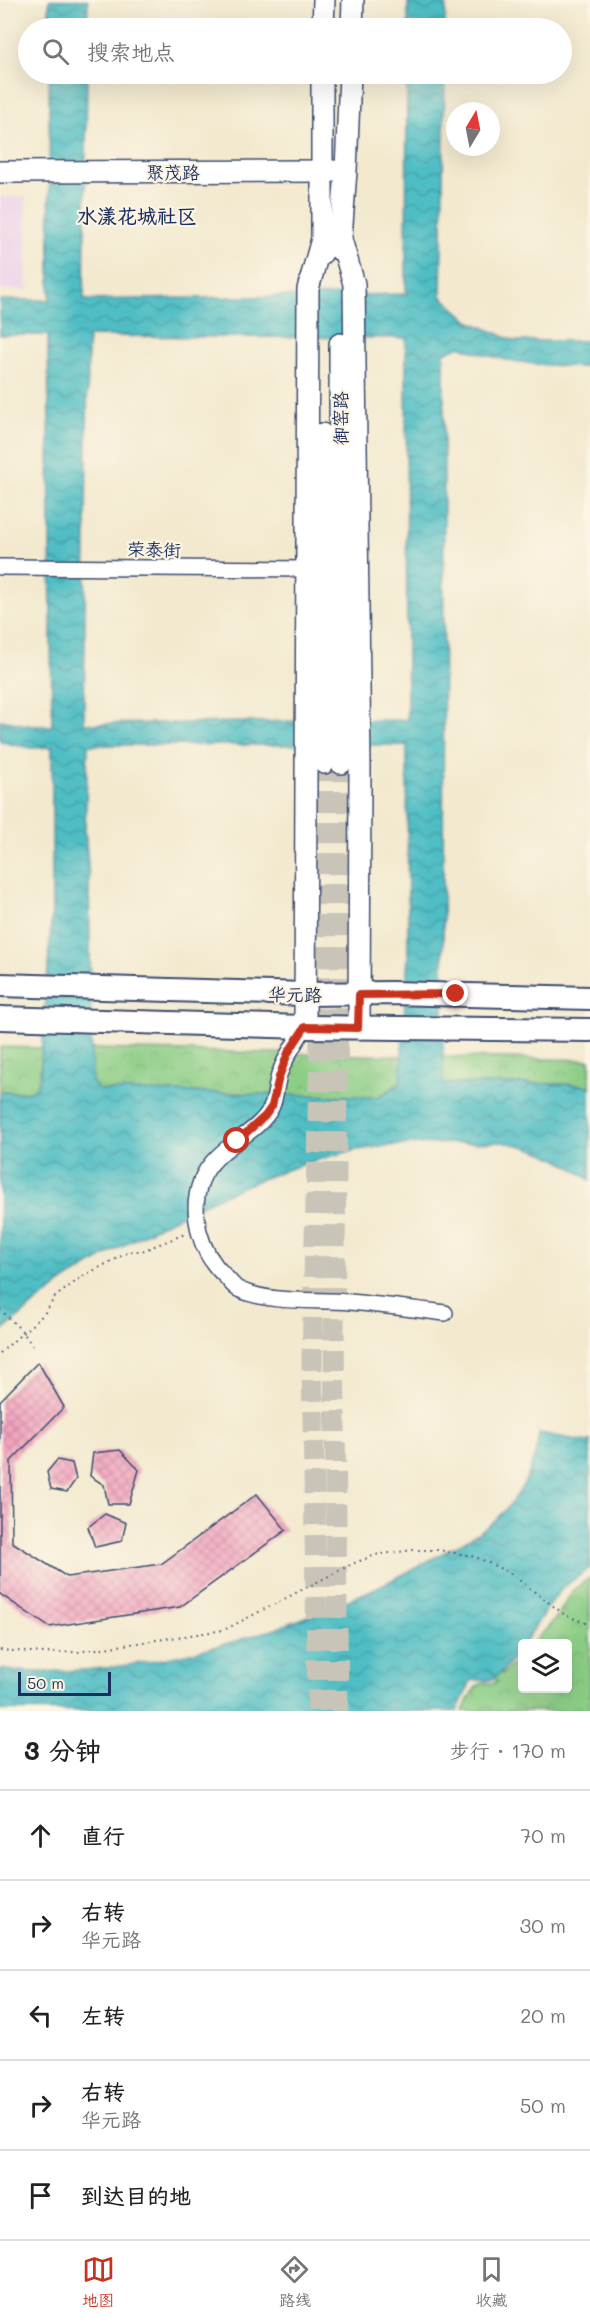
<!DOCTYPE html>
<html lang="zh">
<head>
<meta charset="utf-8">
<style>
  :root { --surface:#fff; --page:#f6f6f6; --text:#222; --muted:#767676; --line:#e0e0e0; --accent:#c8321e }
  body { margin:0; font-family:Mali,"LXGW WenKai TC",sans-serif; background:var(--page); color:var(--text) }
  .controls { position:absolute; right:18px; bottom:18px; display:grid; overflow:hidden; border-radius:6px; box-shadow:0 6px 24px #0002 }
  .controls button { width:54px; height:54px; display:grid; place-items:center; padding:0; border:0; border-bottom:2px solid var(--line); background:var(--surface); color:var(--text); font:30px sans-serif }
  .compass { position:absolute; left:446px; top:102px; width:54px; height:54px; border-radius:50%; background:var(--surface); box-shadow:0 6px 24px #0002; rotate:10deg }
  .scale { position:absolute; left:18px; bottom:15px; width:93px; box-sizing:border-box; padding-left:6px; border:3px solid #1b2f5e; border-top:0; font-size:16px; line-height:21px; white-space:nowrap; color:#1b2f5e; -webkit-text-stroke:4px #fcf5e5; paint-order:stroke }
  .stop { position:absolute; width:18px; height:18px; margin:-14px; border:4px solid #c8321e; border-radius:50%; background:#fff }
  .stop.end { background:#c8321e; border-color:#fff; box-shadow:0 2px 6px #0008 }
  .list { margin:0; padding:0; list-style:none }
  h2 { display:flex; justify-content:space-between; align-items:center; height:78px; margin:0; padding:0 24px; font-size:26px }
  h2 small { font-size:20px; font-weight:400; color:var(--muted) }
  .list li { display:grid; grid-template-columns:39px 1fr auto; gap:18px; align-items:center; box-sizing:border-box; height:90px; padding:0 24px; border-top:2px solid var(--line) }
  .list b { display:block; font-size:22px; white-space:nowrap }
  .list p { margin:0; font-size:20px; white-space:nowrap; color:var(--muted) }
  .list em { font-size:20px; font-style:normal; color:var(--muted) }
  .icon { flex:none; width:33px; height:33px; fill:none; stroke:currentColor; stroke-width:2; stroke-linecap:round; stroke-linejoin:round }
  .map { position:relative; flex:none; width:590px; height:1711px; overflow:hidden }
  .search { position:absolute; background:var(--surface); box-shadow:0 6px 24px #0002; left:18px; right:18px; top:18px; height:66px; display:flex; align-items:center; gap:15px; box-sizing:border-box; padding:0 21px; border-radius:33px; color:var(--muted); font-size:22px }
  .sheet { height:528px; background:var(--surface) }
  nav { display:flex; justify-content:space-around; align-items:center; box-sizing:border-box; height:84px; border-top:2px solid var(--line); background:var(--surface); font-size:16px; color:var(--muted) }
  nav a { display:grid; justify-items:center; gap:3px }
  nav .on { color:var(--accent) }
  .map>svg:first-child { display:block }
</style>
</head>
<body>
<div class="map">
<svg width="590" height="1711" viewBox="0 0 590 1711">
  <defs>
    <pattern id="park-crowns" width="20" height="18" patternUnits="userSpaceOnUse" patternTransform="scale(1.5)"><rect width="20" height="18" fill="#8cce86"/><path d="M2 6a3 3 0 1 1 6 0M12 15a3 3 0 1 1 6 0" fill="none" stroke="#78b176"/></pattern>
    <pattern id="water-waves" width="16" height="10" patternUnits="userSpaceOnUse" patternTransform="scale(1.5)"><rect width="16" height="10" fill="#4fbec4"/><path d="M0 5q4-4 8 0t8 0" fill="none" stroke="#419ba2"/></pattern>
    <pattern id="building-cross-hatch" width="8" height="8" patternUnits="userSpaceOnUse" patternTransform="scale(1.5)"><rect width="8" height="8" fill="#f3a2be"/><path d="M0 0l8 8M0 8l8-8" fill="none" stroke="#c4849e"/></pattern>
  </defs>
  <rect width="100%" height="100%" fill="#fcf5e5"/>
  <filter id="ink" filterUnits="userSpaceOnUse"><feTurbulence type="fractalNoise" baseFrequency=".0167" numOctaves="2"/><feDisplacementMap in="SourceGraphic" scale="12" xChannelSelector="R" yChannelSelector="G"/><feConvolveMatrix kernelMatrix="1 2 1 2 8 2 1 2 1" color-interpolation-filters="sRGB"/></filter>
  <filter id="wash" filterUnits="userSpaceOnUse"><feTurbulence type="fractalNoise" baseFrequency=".008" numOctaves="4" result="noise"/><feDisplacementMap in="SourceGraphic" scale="24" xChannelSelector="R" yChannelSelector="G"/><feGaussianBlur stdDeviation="1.35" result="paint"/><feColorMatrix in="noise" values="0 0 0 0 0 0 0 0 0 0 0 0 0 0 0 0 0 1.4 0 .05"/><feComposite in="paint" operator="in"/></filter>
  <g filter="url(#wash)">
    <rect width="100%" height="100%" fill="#f3e9cf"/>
    <path fill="#ecd1ea" d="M0,197h26l1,93h-27z"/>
    <g fill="url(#park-crowns)" stroke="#547e72" stroke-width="1.5">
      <path d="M0,1047l590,13v26l-27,-2h-163l-22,13 -279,-7 -99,2z"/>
      <path d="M590,1578v133h-127c4,-8 10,-26 20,-28 6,0 9,1 15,-1l-10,-9 4,-6 10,7 20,-17v31h46v-44l-34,-1 22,-25 18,-29z"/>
    </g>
    <g fill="url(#water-waves)" stroke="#357691" stroke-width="1.5" fill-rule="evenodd">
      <path d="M49,0h39l-1,28h-38z"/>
      <path d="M408,0h38l-1,28h-37z"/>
      <path d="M49,74h38l-3,226 322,-6 1,-220h38l-4,222 28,25 45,20h76v23l-8,3c-42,-2 -82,-4 -122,-21l-16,7 -1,731h120l27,2v94c-26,-19 -57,-35 -89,-38 -52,2 -107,-1 -158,11 -90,22 -194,74 -272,124 -25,16 -48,37 -71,56v-241l24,1 12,-4 4,-13 12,-164v-165l-20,1 -32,-6v-22l33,6h19l-4,-391h-48v-35h50zM88,336l318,2 1,382 -323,4zM88,745h319l1,210 -8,129 -22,13 -279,-7 -7,-8 -3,-204 -4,-48z"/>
      <path d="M539,1433l49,9 2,-2v128c-10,7 -21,14 -30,23 -17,18 -50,84 -71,89 -6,2 -11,-2 -18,1l-14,30 -457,-1v-41c20,4 43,3 63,2 123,-4 272,-56 378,-117 18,-10 39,-20 54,-34 26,-23 40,-52 44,-87z"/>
    </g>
    <g id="blocks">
      <g fill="url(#building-cross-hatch)">
        <path d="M38,1362l26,45 -53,54 1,81 55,35 94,-13 96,-70 29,36 -106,77 -131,20 -49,-33v-193z"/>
        <path d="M120,1450l19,20 -10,34h-21l-4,-19 -14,-9 3,-23z"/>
        <path d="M57,1460l15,3 4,16 -9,13 -16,-3 -4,-17z"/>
        <path d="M105,1514l21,9 -4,18 -27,6 -7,-20z"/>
      </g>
    </g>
  </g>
  <g filter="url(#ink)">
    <use href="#blocks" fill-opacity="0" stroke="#3b4b6f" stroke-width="1.5"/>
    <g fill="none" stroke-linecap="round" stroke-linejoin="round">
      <g stroke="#c8c4b8" stroke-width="21" stroke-dasharray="21 10" stroke-linecap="butt">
        <path d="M318,1711l-6,-353 10,-394 2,-201"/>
        <path d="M338,1711l-4,-383 7,-565"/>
      </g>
      <g stroke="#3b4b6f" stroke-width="18">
        <g id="street">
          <path d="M0,567l308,2"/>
          <path d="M305,1027c-10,16 -20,30 -26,48 -3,10 -3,21 -7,31 -14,30 -57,39 -71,75 -12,32 -1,72 24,95 4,4 8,10 13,13 31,15 78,10 112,13 32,3 63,7 95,11"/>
        </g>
      </g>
      <g stroke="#3b4b6f" stroke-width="24">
        <g id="secondary">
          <path d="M323,28l1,-28"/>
          <path d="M352,28l1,-28"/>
          <path d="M0,172l334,-1"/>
          <path d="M340,236l14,48 6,482 -1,262"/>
          <path d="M340,250l6,-79 4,-97"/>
          <path d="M322,253v-179"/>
          <path d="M340,344l1,419"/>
          <path d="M322,434l2,329"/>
          <path d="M305,1027l3,-738 14,-50"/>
        </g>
      </g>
      <g stroke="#3b4b6f" stroke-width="26">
        <g id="primary">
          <path d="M0,985l305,9 86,-1 199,5"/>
          <path d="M0,1018l305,9 285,3"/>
        </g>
      </g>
      <g stroke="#3b4b6f" stroke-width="2" stroke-dasharray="1.5 4.5" stroke-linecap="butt">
        <path d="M0,1353l44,-39 11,-17 28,-21 48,-25h11l43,-17"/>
        <path d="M0,1650l45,3 32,-1 147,-22 128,-66 23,-9 38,-5h26l37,7 34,16 55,42 25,10"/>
      </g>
      <use href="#street" stroke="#fff" stroke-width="15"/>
      <use href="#secondary" stroke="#fff" stroke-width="21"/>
      <use href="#primary" stroke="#fff" stroke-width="22"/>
      <path stroke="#3b4b6f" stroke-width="2" stroke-dasharray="1.5 4.5" stroke-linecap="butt" d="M0,1309l22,22 11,15"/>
    </g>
  </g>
  <g fill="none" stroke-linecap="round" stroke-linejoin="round" filter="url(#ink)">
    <path stroke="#c8321e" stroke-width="8" d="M237,1141l28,-25 7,-10 7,-29 9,-24 17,-26 53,1 1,-33 97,-1"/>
  </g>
  <g text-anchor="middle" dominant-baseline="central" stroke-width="4.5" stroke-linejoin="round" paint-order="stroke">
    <g font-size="18" fill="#1b2f5e" stroke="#fcf5e5">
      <text x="173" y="172">聚茂路</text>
      <text transform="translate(340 418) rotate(-90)">御窑路</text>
      <text transform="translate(154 549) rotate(1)">荣泰街</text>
      <text transform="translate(295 994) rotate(1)">华元路</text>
    </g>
    <g font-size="20" font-weight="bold" fill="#1b2f5e" stroke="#fcf5e5">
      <text x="137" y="215">水漾花城社区</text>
    </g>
  </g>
</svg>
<div class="controls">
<button><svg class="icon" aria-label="layers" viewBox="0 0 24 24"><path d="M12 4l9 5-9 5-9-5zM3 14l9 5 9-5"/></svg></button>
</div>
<svg class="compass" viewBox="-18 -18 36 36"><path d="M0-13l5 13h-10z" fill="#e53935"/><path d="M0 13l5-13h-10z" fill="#767676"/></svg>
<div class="scale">50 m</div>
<div class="stop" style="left:237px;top:1141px"></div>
<div class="stop end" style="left:456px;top:994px"></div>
<div class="search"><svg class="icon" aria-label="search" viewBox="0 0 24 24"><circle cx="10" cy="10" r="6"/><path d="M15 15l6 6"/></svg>搜索地点</div>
</div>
<section class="sheet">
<h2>3 分钟<small>步行 · 170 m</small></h2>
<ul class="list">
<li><svg class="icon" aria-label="ahead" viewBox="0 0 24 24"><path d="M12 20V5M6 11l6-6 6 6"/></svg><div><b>直行</b></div><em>70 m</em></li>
<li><svg class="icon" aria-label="right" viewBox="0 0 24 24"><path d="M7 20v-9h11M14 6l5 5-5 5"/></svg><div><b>右转</b><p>华元路</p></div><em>30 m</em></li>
<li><svg class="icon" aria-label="left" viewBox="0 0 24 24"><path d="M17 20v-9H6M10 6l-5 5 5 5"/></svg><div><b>左转</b></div><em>20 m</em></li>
<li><svg class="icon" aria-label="right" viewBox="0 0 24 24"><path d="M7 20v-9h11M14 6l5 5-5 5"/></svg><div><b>右转</b><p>华元路</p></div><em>50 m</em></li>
<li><svg class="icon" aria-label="arrive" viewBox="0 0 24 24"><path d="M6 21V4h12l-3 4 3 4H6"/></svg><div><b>到达目的地</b></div></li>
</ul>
</section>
<nav>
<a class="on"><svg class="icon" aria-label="map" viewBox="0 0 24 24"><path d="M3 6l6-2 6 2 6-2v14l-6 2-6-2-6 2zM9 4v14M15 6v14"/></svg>地图</a>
<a><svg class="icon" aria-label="directions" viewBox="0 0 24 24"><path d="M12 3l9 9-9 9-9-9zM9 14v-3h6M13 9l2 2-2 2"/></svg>路线</a>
<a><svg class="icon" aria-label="saved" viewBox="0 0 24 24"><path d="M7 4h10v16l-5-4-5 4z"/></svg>收藏</a>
</nav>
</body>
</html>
